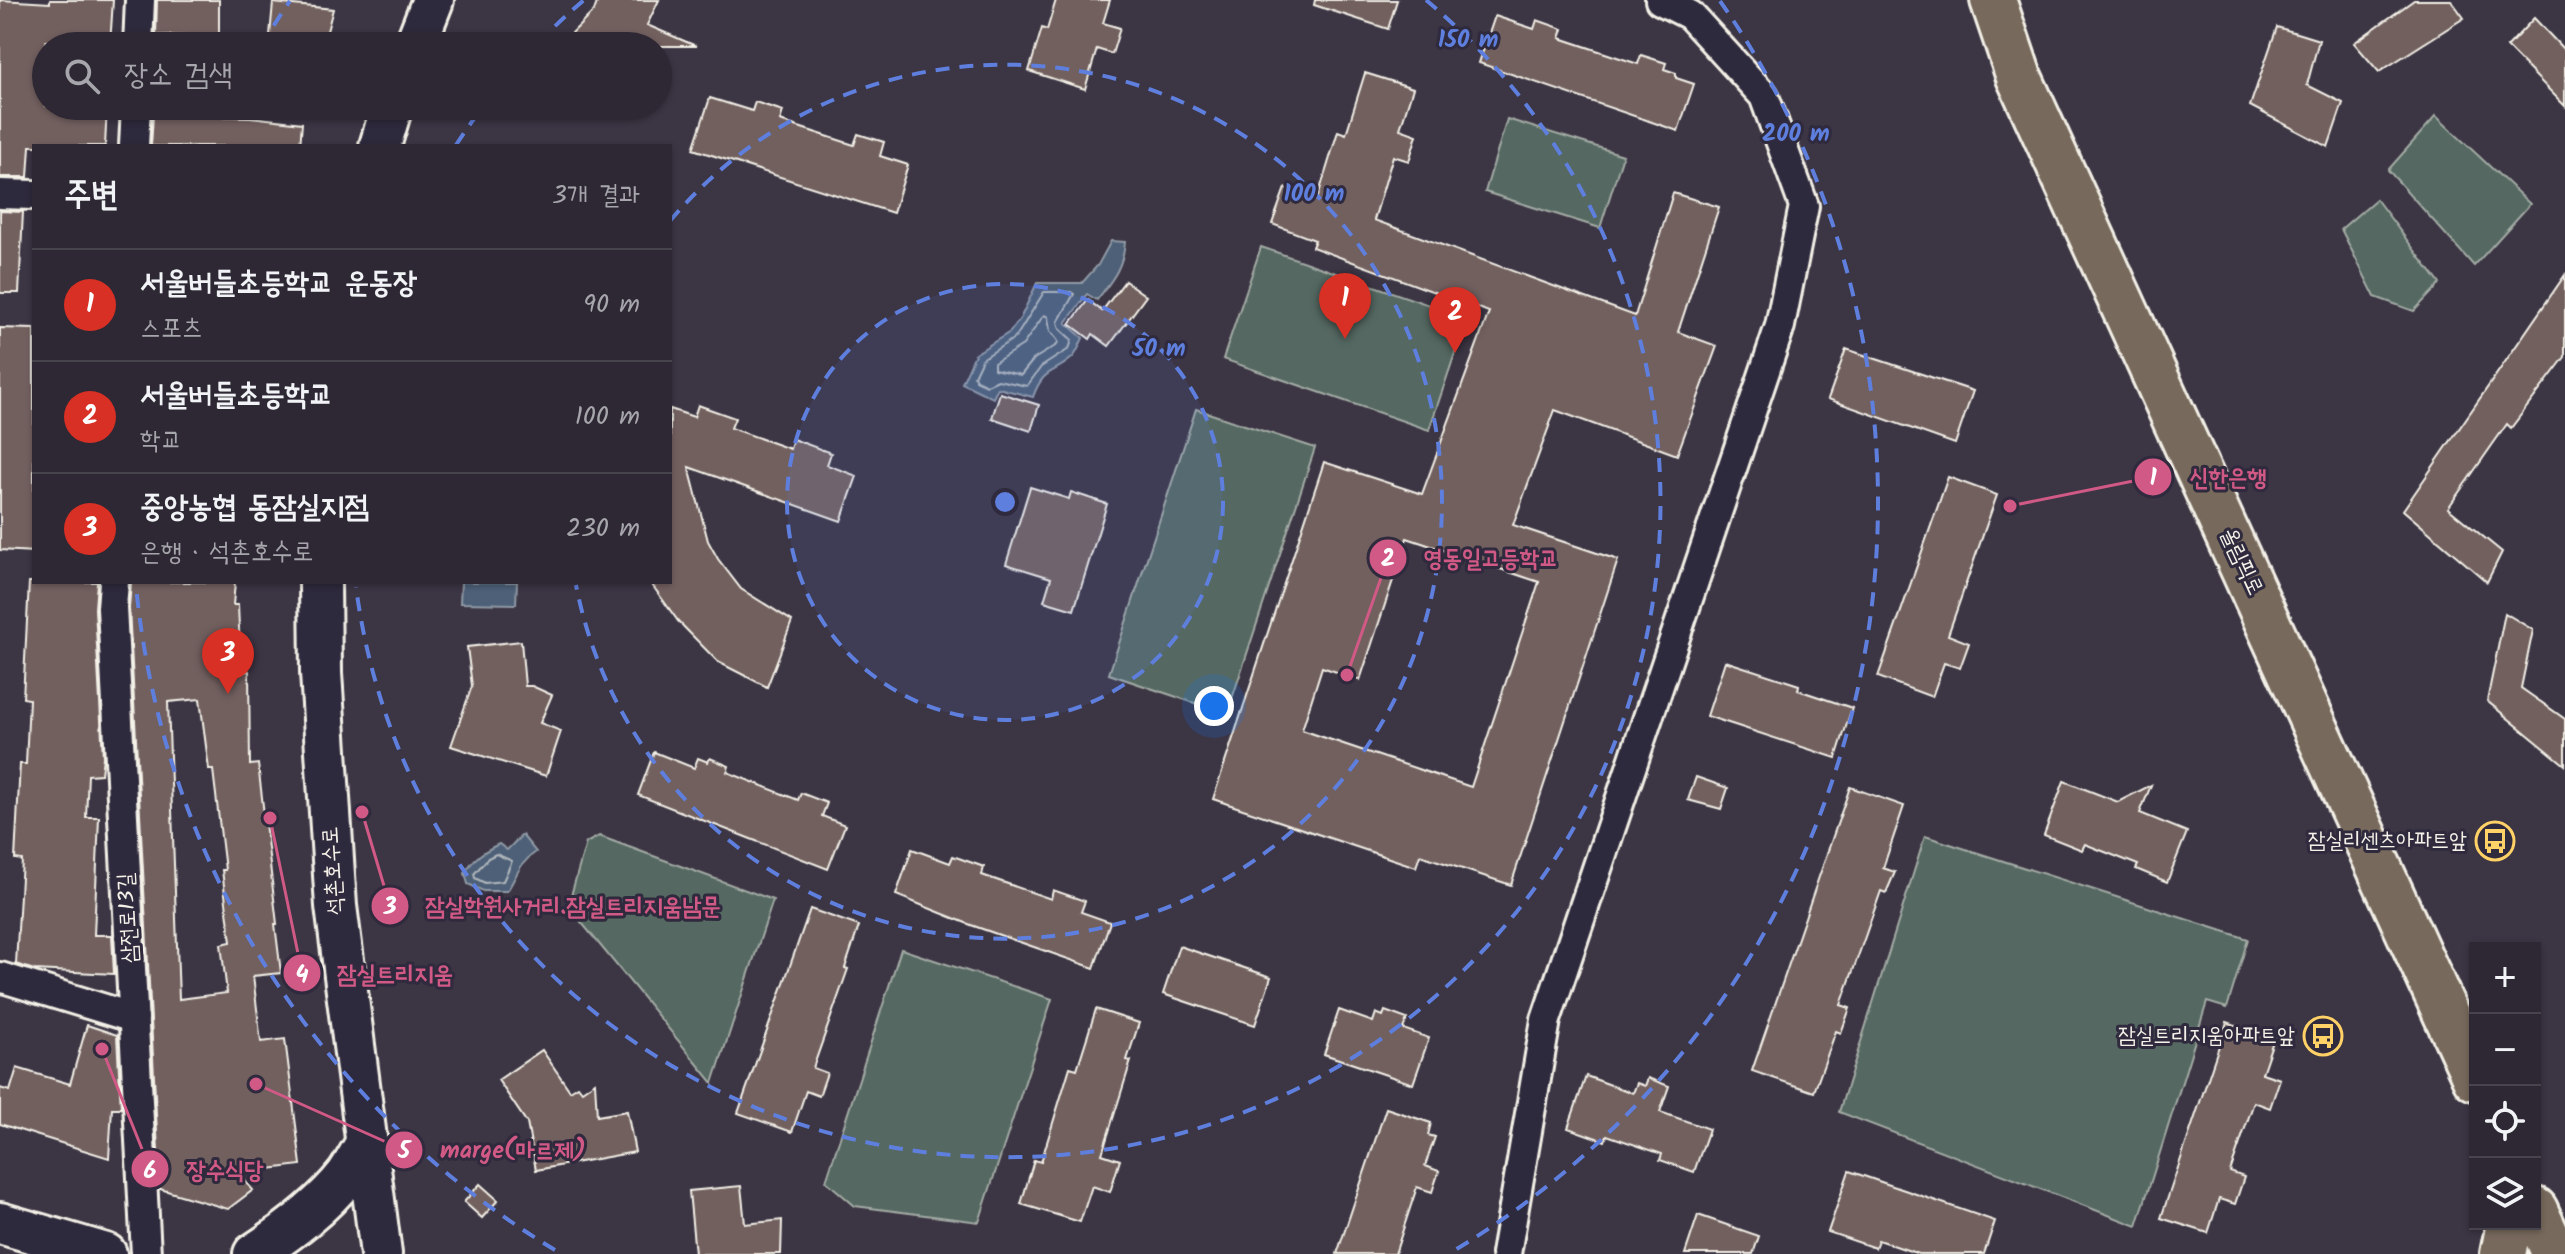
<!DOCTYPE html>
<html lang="ko">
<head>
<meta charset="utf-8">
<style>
  :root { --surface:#2d2833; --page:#35303b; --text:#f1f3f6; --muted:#a7a6ac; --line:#48444e; --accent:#d93025 }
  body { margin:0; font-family:Kalam,"Poor Story",sans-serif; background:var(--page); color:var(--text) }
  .controls { position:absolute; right:24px; bottom:24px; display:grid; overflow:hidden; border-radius:0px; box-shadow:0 2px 6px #0004 }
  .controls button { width:72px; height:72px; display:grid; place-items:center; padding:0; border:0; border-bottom:2px solid var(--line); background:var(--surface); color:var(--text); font:40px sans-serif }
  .you { position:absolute; left:1214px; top:706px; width:28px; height:28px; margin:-20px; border:6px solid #fff; border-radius:50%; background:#1a73e8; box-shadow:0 0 0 12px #1a73e833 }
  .badge { display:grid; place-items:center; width:52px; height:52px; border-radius:50%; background:var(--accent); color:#fff; font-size:26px; font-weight:700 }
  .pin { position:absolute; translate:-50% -66px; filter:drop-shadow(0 2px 4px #0008) }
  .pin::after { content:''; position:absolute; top:42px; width:28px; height:24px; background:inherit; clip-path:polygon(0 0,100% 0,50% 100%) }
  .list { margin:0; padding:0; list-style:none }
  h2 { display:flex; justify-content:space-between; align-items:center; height:104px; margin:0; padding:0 32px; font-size:34px }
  h2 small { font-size:26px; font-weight:400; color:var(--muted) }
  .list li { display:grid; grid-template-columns:52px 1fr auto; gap:24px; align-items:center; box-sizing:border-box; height:112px; padding:0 32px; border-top:2px solid var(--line) }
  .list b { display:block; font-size:30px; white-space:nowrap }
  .list p { margin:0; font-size:26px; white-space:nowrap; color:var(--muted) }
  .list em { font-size:26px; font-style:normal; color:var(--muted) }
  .icon { flex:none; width:44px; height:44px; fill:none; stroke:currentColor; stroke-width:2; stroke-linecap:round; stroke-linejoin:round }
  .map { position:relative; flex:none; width:2565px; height:1254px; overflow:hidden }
  .search { position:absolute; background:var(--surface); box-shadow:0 2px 6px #0004; left:32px; top:32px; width:640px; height:88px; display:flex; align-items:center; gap:20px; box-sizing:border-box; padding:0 28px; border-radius:44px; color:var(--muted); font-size:30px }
  .panel { position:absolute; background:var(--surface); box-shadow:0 2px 6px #0004; left:32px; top:144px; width:640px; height:440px; border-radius:0px }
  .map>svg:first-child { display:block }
</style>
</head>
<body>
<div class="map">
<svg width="2565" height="1254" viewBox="0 0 2565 1254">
  <rect width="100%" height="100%" fill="#3c3544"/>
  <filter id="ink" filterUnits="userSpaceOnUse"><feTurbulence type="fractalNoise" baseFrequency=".0125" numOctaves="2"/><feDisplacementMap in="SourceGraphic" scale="16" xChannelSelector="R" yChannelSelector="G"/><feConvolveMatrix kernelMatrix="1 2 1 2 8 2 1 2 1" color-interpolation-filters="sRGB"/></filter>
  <g filter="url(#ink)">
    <g fill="#546862" stroke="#a4aca5" stroke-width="2">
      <path d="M2436,116l94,88 -56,62 -86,-96z"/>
      <path d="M1507,119l116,36 -23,73 -115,-36z"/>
      <path d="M2376,199l64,85 -26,27 -39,-14 -34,-68z"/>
      <path d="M1261,247l206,71 -38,112 -206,-71z"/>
      <path d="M1196,409l119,39 -88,266 -118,-40z"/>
      <path d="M599,836l174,64 -60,183 -145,-177 18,-63z"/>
      <path d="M1925,836l323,103 -21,69 -20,-6 -70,224 -298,-114z"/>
      <path d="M901,949l151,50 -73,223 -124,-16 -29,-25z"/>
    </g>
    <g fill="#4d6078" stroke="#909aa5" stroke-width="2">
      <path d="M1111,241l14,1c-2,26 -13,38 -28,58l-10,-6 -21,29 17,15c-3,6 -5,13 -9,18 -19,19 -30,10 -41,41l-35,-9 -5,10 -31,-15 13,-29 35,-22 10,-13 17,-36h45l16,-18z"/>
      <path d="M461,582h56l-1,22 -56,-1z"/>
      <path d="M522,835l14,17c-17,11 -19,24 -29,39h-24l-15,-7 -3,-11c8,-15 19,-22 34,-29l8,6z"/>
    </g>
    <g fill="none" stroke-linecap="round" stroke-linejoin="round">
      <g stroke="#b1b7bb" stroke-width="2">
        <path d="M1044,292h27l3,2 -16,28 2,7 12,11 -3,9 -28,18 -14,19 -29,-6 -11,5 -11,-5 -2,-4 8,-17 34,-22z"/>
        <path d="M1044,315l4,2 2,14 8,10 -1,4 -23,14 -13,16 -27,-6v-6l29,-18z"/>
        <path d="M496,854l16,7 -9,20 -18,2 -10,-5 -1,-4 14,-16z"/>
      </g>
    </g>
    <g fill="#72605f" stroke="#f4f1e8" stroke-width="2" fill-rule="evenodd">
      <path d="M0,0l50,3v-3h63l-3,45 -64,-4v65h61l-2,40h-75l-2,31h-28z"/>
      <path d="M157,0h62v37l-63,-2z"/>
      <path d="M598,0h61l-12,25 49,21h-137l35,-35z"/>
      <path d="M1056,0h54l-7,23 17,5 -8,26 -15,-5 -12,40 -56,-18 13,-43 5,2z"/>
      <path d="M1315,0h82l-9,29 -74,-24z"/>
      <path d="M2414,0h37l13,18 -85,54 -25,-29z"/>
      <path d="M273,3l60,6 -10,37h-54z"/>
      <path d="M1495,16l39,13 3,-9 26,9 -3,9 78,26 3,-9 25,8 -2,6 12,4v5l18,6 -16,47 -199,-68z"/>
      <path d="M2534,18l31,33v55l-58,-59z"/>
      <path d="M2277,27l42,13 -12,45 36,18 -15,44 -78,-41z"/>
      <path d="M1365,73l48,15 -13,41 17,6 -8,26 -16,-5 -19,64 261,96 38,-123 46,14 -41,125 39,14 -40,109 -122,-45 -42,115 105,35 -107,325 -91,-30 -4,12 -203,-68 111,-337 98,32 67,-182 -177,-65 3,-7 -43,-16 13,-36 32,12 21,-69 8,3zM1407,538l132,44 -68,205 -169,-57 20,-63 38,13z"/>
      <path d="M710,98l42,13 3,-9 28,9 -3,10 74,24 4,-11 26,8 -4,14 28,9 -15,48 -200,-64z"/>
      <path d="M153,115l97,2 52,6 -2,23h-149z"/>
      <path d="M0,211l23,1 -4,81h-19z"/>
      <path d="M2565,275v82l-54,71 -4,-4 -59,84 54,44 -15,30 -84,-72z"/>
      <path d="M1125,281l21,15 -37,50 -16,-12 -3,5 -20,-15 18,-24 14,11z"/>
      <path d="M0,328l34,1v223l-34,-2z"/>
      <path d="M1846,349l127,42 -18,53 -127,-45z"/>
      <path d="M1000,393l39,12 -8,26 -39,-13z"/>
      <path d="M698,405l37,13 -4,10 59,21 3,-10 38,14 -4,12 30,11 -16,45 -152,-54 19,74 10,18 23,30 51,32 -25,66 -49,-25 -40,-41 -28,-39h20v-173l24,8z"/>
      <path d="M1948,477l49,18 -49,140 21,8 -9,25 -16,-5 -12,34 -54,-20z"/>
      <path d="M1030,487l39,12 2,-7 36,12 -33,106 -30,-9 7,-23 -45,-14z"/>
      <path d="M29,582h68l-2,27 8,148 -2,17 -13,1 -2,42h13l-5,118h18l2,39 -80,-4 -18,-6 6,-104 -7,-1 5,-95h6l3,-65 -6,-1z"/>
      <path d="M131,582h104l-2,23h5l3,67 8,-1 1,94 8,-1 19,160h-2l6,49 -28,3 8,66 24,-3 16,126 -63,8 15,17 -25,19 -68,-20 -31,-581zM200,699l9,71h4l12,100h-3l9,72 -10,2 6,49 -48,6 -11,-297z"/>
      <path d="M2505,613l28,17 -12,58 44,31v46l-78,-64z"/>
      <path d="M521,641l4,45h7l20,9 -12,28 21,8 -15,45 -95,-30 21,-60 -5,-39z"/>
      <path d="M1725,661l74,24 -1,5 54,18 -16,50 -129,-42z"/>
      <path d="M654,752l40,16 4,-10 10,4 2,-4 19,8 -2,6 71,28 3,-7 26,10 -5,13 23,9 -17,44 -190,-74z"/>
      <path d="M1696,777l32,11 -7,21 -33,-9z"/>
      <path d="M2064,781l54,21 33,-17 -11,28 47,19 -20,50 -31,-13 2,-4 -53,-21 -3,6 -38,-15z"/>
      <path d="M1850,787l54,19 -21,62 12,4 -9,21 -5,-2 -40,114 9,3 -9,25 -5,-2 -22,61 -62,-21z"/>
      <path d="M912,849l38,14 3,-7 31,11 -2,8 69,24 2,-9 32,11 -4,11 29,10 -16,46 -123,-43 -75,-30z"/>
      <path d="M810,909l49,17 -14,42 3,1 -35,99 14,5 -8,23 -13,-5 -14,41 -54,-19z"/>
      <path d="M1179,946l92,31 -16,48 -92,-31z"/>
      <path d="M1096,1009l43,14 -12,37 4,1 -29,93 18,6 -10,32 -18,-6 -12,36 -59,-18 13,-44 7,2 29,-95 7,2z"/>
      <path d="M1339,1010l34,12 3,-9 7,3 2,-5 22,8 -4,10 26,9 -16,46 -89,-30z"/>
      <path d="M2227,1022l47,16 -12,35 18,6 -10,29 -16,-6 -24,70 14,5 -9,27 -16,-5 -11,34 -47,-15z"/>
      <path d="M87,1025l30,10 4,73h-9l-3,50 -109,-34v-36l10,3 7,-23 53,16z"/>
      <path d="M542,1050l28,41 8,-5 4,5 13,-9 2,34 30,-5 8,41 -99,18 -9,-47 -29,-43z"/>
      <path d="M1586,1076l47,17 4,-10 8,3 3,-8 21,8 -9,26 49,17 -15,43 -34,-12 2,-6 -55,-19 -2,6 -37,-13z"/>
      <path d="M1386,1108l45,15 -3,12 7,2 -10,29 14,5 -7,21 -15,-5 -22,67h-58z"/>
      <path d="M1849,1171l146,50 -11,33h-65l-41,-14 -3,8 -47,-16z"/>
      <path d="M480,1184l18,16 -16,18 -18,-16z"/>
      <path d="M741,1186l4,38 37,-4 -1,34h-86l-6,-63z"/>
      <path d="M1698,1215l61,21 -6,18h-68z"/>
    </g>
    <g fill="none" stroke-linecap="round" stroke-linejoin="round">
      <g stroke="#f4f1e8" stroke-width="34">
        <g id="street">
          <path d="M138,46l2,-46"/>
          <path d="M134,146l2,-40"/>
          <path d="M0,194l34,1"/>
          <path d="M114,582l-2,26 34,646"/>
          <path d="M0,977l134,41"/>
          <path d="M1506,1254l40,-234 234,-694 24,-120 -40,-110 -74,-81 -30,-15"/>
        </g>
      </g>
      <g stroke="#f4f1e8" stroke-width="46">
        <g id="secondary">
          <path d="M415,46l18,-46"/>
          <path d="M380,146l12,-40"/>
          <path d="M320,582l1,91 15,233 45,348"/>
          <path d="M0,1223l106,31"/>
          <path d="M254,1254c34,-22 68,-47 93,-79 7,-10 13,-22 20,-33"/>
        </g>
      </g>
      <g stroke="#f4f1e8" stroke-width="50">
        <g id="primary">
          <path d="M1993,0l26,77 456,1001"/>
          <path d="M2535,1210l20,44"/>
          <path d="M2503,1254l6,-30"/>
        </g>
      </g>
      <use href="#street" stroke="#2f2a3d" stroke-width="28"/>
      <use href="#secondary" stroke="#2f2a3d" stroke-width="40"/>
      <use href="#primary" stroke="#77695c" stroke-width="44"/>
    </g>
  </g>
  <circle cx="1005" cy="502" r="218" fill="#5e7fdd" fill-opacity=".12"/>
  <g fill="none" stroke="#5e7fdd" stroke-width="4" stroke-dasharray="14 10">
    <circle cx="1005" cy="502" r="218"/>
    <path d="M670 221A437 437 0 1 1 576 585"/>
    <path d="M456 145A655 655 0 0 1 482 108M538 43A655 655 0 0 1 584 0M1426 0A655 655 0 1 1 356 587"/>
    <path d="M555 1250A873 873 0 0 1 136 586M261 46A873 873 0 0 1 290 1M1720 1A873 873 0 0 1 1455 1250"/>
  </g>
  <defs>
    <g id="bus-ring" transform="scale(2)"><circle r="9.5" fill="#2f2a3d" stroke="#ffd166" stroke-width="1.5"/><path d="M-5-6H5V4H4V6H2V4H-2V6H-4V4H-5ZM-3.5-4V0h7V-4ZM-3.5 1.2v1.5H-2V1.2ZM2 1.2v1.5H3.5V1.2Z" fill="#ffd166"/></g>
  </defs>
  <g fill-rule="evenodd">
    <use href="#bus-ring" x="2495" y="841"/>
    <use href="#bus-ring" x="2323" y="1036"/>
  </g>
  <g text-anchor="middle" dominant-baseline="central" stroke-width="6" stroke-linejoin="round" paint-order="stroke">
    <g font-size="22" fill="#f4f1e8" stroke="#2f2a3d">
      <text transform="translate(2241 562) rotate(65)">올림픽로</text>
      <text transform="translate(334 871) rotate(-94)">석촌호수로</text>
      <text transform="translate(129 918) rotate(-93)">삼전로13길</text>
    </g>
    <g font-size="22" fill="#f4f1e8" stroke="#2f2a3d" text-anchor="end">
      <text x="2467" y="841">잠실리센츠아파트앞</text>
      <text x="2295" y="1036">잠실트리지움아파트앞</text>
    </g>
  </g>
  <circle cx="1005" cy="502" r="12" fill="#5e7fdd" stroke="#2f2a3d" stroke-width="4"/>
  <g font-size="24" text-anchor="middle" font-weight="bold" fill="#5e7fdd" stroke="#2f2a3d" stroke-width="6" stroke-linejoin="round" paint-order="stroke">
    <text x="1468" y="47">150 m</text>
    <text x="1796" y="141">200 m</text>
    <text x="1314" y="201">100 m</text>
    <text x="1159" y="356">50 m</text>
  </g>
  <path fill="none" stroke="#d15985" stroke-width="3" d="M2010 506L2153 477M1347 675L1388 558M362 812L390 906M270 818L302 973M256 1084L404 1150M102 1049L150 1169"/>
  <g fill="#d15985" stroke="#2f2a3d" stroke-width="3">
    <circle cx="2010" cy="506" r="8"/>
    <circle cx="1347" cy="675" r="8"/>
    <circle cx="362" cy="812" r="8"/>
    <circle cx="270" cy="818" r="8"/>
    <circle cx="256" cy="1084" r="8"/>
    <circle cx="102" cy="1049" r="8"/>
    <circle cx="2153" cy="477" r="20"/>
    <circle cx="1388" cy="558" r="20"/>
    <circle cx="390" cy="906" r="20"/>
    <circle cx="302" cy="973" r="20"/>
    <circle cx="404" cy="1150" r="20"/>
    <circle cx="150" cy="1169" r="20"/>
  </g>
  <g font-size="24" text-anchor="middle" font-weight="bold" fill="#fff">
    <text x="2153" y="485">1</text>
    <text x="1388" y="566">2</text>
    <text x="390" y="914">3</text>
    <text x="302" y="982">4</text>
    <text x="404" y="1158">5</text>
    <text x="150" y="1178">6</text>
  </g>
  <g font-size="24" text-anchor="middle" font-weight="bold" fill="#d15985" stroke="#2f2a3d" stroke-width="6" stroke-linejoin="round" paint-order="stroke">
    <text x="2228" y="485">신한은행</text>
    <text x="1491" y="566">영동일고등학교</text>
    <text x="573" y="914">잠실학원사거리.잠실트리지움남문</text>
    <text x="395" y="982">잠실트리지움</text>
    <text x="513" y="1158">marge(마르제)</text>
    <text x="225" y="1178">장수식당</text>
  </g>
</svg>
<div class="controls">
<button>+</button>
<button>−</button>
<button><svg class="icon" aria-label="locate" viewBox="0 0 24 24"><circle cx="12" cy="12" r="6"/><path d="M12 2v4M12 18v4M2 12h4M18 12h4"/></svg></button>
<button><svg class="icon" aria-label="layers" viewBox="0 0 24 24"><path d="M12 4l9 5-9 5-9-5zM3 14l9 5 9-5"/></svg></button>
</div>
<div class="you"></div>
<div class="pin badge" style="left:1345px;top:339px">1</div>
<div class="pin badge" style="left:1455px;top:353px">2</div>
<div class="pin badge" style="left:228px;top:694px">3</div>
<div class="search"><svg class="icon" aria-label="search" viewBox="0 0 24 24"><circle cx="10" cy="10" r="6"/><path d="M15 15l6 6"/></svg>장소 검색</div>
<section class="panel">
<h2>주변<small>3개 결과</small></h2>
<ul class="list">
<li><span class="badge">1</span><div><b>서울버들초등학교 운동장</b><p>스포츠</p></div><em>90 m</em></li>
<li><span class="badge">2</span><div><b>서울버들초등학교</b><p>학교</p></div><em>100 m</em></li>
<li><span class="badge">3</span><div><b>중앙농협 동잠실지점</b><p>은행 · 석촌호수로</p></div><em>230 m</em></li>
</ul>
</section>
</div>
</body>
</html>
